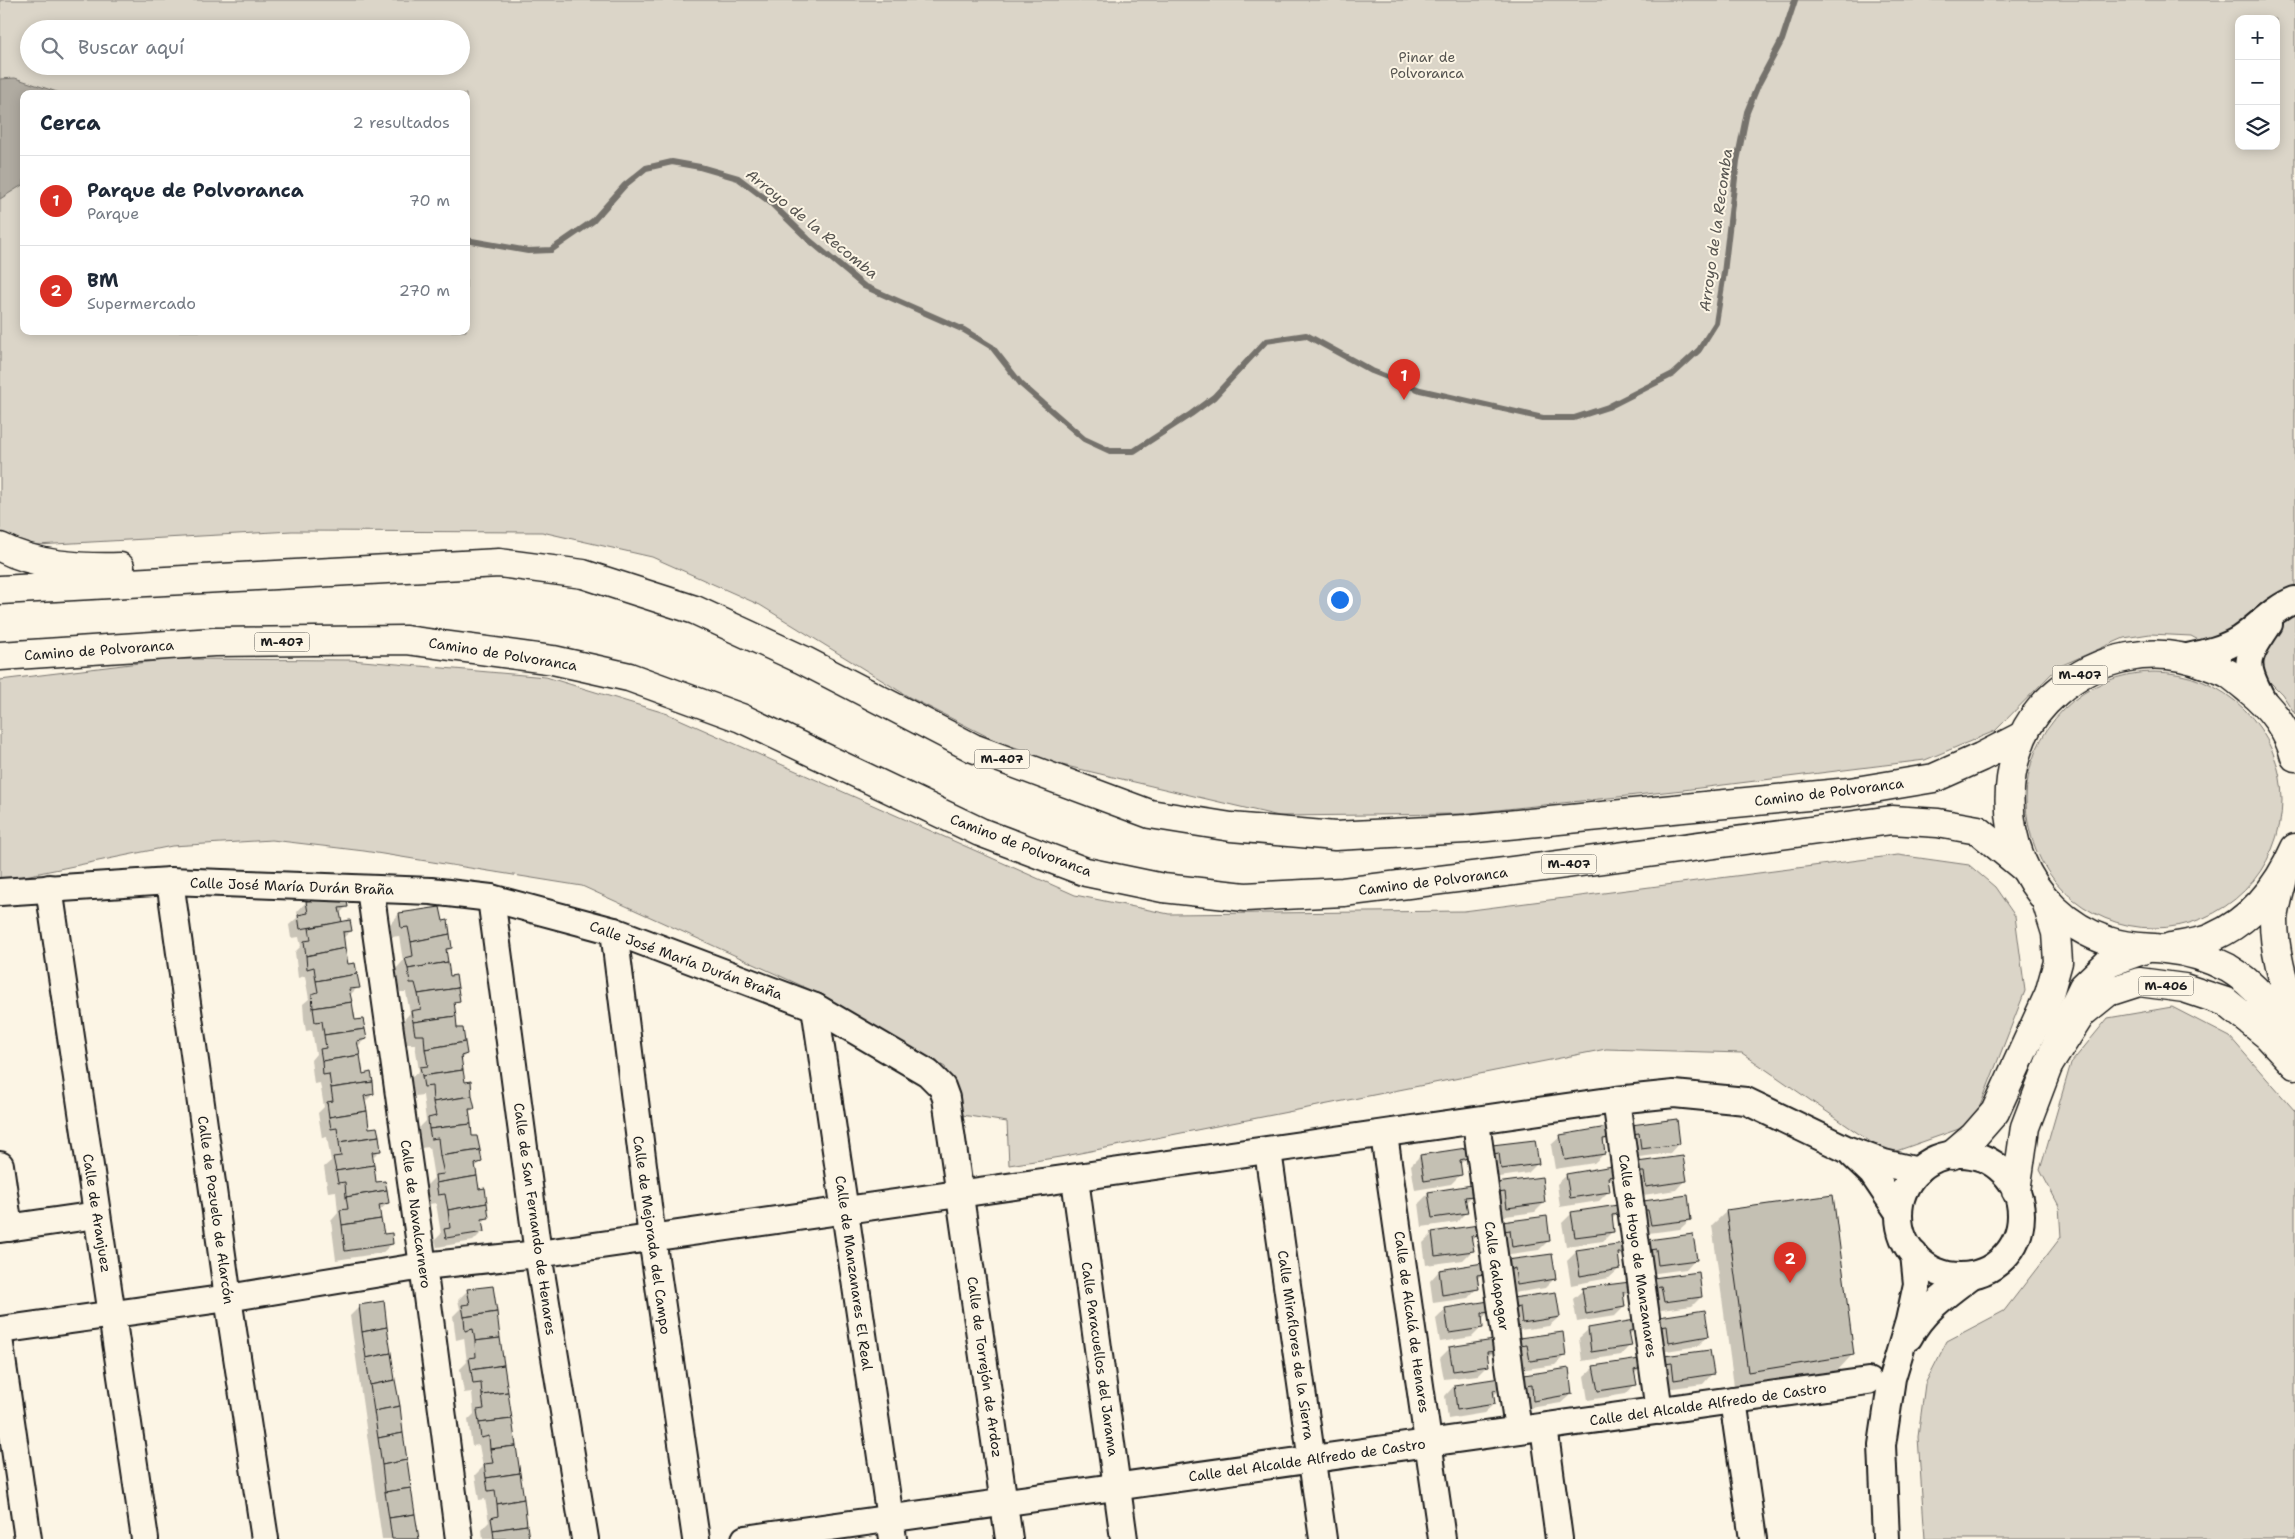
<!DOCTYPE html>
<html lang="es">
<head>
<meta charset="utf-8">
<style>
  :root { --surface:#fff; --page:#f2f2f3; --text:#1f2937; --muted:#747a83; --line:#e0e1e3; --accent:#d93025 }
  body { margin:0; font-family:"Shantell Sans",sans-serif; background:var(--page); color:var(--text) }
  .controls { position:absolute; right:15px; top:15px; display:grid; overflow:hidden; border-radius:10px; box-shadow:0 2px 12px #0003 }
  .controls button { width:45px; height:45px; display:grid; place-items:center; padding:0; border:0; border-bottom:1px solid var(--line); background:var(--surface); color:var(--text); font:25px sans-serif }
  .you { position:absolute; left:1339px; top:599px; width:18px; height:18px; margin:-12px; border:4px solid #fff; border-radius:50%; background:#1a73e8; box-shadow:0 0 0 8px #1a73e833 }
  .badge { display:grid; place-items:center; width:32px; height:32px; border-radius:50%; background:var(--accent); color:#fff; font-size:16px; font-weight:700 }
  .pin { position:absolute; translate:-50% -41px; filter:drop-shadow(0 1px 2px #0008) }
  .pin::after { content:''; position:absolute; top:26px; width:18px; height:15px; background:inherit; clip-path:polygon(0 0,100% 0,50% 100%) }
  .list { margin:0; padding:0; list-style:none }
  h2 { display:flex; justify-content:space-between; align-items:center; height:65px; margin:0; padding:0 20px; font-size:21px }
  h2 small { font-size:16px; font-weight:400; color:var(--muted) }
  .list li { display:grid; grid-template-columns:32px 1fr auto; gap:15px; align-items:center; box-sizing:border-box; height:90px; padding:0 20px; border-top:1px solid var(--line) }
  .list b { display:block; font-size:19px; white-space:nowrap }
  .list p { margin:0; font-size:16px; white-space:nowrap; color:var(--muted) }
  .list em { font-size:16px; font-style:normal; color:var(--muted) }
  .icon { flex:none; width:28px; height:28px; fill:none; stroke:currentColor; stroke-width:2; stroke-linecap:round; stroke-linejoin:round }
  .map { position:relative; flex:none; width:2295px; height:1539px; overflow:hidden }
  .search { position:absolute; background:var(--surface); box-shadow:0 2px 12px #0003; left:20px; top:20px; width:450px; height:55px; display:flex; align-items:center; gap:12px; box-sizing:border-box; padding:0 18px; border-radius:28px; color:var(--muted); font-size:19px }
  .panel { position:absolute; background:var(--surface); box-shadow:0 2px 12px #0003; left:20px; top:90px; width:450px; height:245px; border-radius:10px }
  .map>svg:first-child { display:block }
</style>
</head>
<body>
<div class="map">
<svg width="2295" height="1539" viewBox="0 0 2295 1539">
  <rect width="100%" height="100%" fill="#fcf5e5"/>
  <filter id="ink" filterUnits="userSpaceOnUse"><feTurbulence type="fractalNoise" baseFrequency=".02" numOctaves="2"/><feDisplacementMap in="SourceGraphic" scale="10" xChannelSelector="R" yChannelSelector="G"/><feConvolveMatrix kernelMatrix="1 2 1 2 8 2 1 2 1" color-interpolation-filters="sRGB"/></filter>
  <g filter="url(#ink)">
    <g fill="#dbd5c8" stroke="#7c7872" fill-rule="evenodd">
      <path d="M0,0h2295v714l-13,-20 -20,-20 -71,-38 -41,-2 -26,4 -66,29 -63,64 -70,29 -242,30 -223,24 -181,2 -251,-59 -119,-60 -149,-92 -108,-48 -110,-25 -250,-1 -292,16zM2239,19h37v127h-37zM29,29h432v37h-432zM24,94h442v237h-442z"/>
      <path d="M172,659l179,1 195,17 122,37 407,181 94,19 295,-3 434,-56 71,10 26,22 20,29 10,75 -52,133 -85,30 -146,-101 -136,-4 -546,108 -51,8 -2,-43 -45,-7 -17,-48 -123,-72 -240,-109 -218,-35 -92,-11 -100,6 -172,35v-201z"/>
      <circle cx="2154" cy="800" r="128"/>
      <path d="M2172,1007l58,30 65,74v428h-370l-7,-102 7,-53 22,-43 57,-30 57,-74 -2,-31 -19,-36 31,-107 37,-45z"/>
    </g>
    <path fill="#b0aba1" stroke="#75726c" d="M15,78l48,16h-39v90l-24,15v-120z"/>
    <g fill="#0003">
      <path d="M306,902l41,4 -8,8 2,9 10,8 -9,8 5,27 11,21 -9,9 5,26 11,17 -8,8 5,28 11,19 -9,9 4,27 12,20 -8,8 3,26 13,19 -9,8 4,25 9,8 -10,9 -46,7 -5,-39 7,-8 -2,-22 -8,1 -4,-25 7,-6 -4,-24 -5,1 -4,-25 6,-6 -4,-24 -6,1 -3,-24 5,-6 -4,-24 -6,1 -2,-12 -1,-15 6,-5 -4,-23 -7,2 -3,-26 6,-6 -2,-9 -8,1 -2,-13 9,-8 -1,-5z"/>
      <path d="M399,914l52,34 -6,6 4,23 10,23 -6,6 3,24 10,24 -6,6 4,24 9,24 -5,5 3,25 10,24 -7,6 4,23 10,26 -7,7 1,8 -9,9 -36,6 -2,-7 6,-6 -5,-31 -7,1 -3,-18 8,-8 -5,-31 -8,1 -2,-20 7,-7 -3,-26 -8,1 -4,-18 8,-7 -4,-27h-9l-4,-22 8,-9 -4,-21h-6l-4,-23 7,-8 -4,-25 -7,1 -2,-13z"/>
      <path d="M1632,1126l47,17 -9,10 -38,5z"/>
      <path d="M1561,1136l47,1 -6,6 2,11 -10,9 -39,6 -4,-24z"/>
      <path d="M1534,1141l4,22 -10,10 -36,5 -9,-22z"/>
      <path d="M1420,1156l47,2 -8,7 2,9 -10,10 -36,6 -4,-25z"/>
      <path d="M1637,1163l48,17 -9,10 -39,6z"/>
      <path d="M1567,1175l46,1 -6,6 1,10 -9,9 -39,6 -3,-23z"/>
      <path d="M1541,1179l3,24 -9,9 -37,5 -10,-23z"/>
      <path d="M1429,1193l43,3 -7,7 1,9 -9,10 -35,5 -3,-24z"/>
      <path d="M1643,1202l47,18 -10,9 -39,5z"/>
      <path d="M1727,1211l125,144 -14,15 -104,16 -22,-161z"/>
      <path d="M1572,1213h46l-7,7 2,11 -10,10 -37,5 -4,-23z"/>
      <path d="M1546,1217l3,23 -10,10 -36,5 -10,-23z"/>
      <path d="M1433,1233l45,1 -7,7 2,9 -10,10 -37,5 -3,-22z"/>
      <path d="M1649,1241l46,18 -9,10 -37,5z"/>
      <path d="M1577,1251l47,1 -7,7 2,10 -10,9 -38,7 -4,-24z"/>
      <path d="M1508,1261l46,18 -9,9 -37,6z"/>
      <path d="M1482,1264l1,9 -7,7 1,8 -9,10 -35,5 -3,-22 9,-10z"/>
      <path d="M1653,1279l48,18 -9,9 -38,5z"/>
      <path d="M468,1290l60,249h-45l-1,-10 7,-7 -4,-23 -6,1 -4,-25 8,-8 -4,-22 -7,1 -4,-26 6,-6 -2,-22 -8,1 -4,-24 7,-7 -3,-24 -8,2 -3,-24 7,-7 -2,-9z"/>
      <path d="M1583,1290h47l-7,7 1,10 -9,9 -38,6 -4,-23z"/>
      <path d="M1555,1294l4,23 -10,9 -36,5 -10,-22z"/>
      <path d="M1488,1303l1,9 -8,7 1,8 -10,10 -32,5 -4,-23 9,-9z"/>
      <path d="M359,1307l59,232h-36l-32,-223z"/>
      <path d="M1660,1318l48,18 -10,10 -38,6z"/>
      <path d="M1589,1329h46l-6,7 1,9 -9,10 -39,6 -3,-23z"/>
      <path d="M1520,1339l45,16 -10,10 -35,5 -10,-22z"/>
      <path d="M1450,1348l45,2 -8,8 1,7 -10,10 -34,4 -4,-21z"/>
      <path d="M1664,1357l48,17 -9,10 -38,5z"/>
      <path d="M1594,1367l46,1 -6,7 1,9 -9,10 -38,6 -4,-24z"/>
      <path d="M1525,1376l46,18 -10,9 -37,6 -9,-23z"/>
      <path d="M1454,1386l46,3 -7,7 1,8 -10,9 -36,6 -3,-23z"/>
    </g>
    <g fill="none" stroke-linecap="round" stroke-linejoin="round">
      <path stroke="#75726c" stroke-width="6" d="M466,240l62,11 23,-1 42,-29 32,-36 21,-17 26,-6 28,5 38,11 32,24 38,37 56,47 100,44 28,17 29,37 63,55 26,12h24l57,-37 23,-17 52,-56 40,-6 66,36 48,19 123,28h31l34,-11 65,-33 26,-24 17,-27 8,-50 13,-112 10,-49 11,-27 24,-45 13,-40"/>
    </g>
    <g fill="#c4c0b3" stroke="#1c1c1c">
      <path d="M346,896l2,11 -9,1 3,14 -42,7 -2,-14 10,-2 -2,-12z"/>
      <path d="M440,907l3,14 5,-1 2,14 -39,8 -3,-15 -7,1 -2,-15z"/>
      <path d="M350,920l2,11 -9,1 2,16 -39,8 -2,-15 7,-1 -2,-12z"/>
      <path d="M450,934l2,14 -6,1 2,13 -40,7 -3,-11 8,-2 -2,-14z"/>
      <path d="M345,948l3,16 7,-1 2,11 -41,7 -2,-14 -7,2 -1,-13z"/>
      <path d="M448,962l2,14 6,-1 2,13 -40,6 -3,-11h-5l-2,-14z"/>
      <path d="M357,974l3,14 -11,1 3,13 -39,6 -1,-14 6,-2 -2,-11z"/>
      <path d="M458,988l2,13 -6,1 2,14 -43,6 -2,-11 10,-2 -3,-15z"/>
      <path d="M352,1002l3,18 8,-1 2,10 -41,6 -2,-14 -7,1 -2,-14z"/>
      <path d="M456,1016l1,12h6l2,14 -40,7 -1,-14h-9l-2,-13z"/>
      <path d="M365,1029l2,10 -10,2 3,14 -38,6 -2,-12 6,-1 -2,-13z"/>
      <path d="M465,1042l2,12 -6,2 2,14 -41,6 -2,-9 8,-1 -3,-17z"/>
      <path d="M360,1055l3,19 8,-2 2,10 -42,6 -2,-14 -6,1 -1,-14z"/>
      <path d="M463,1070l2,12 6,-1 1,15 -39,6 -1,-16 -8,1 -2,-11z"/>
      <path d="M373,1082l1,12 -10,2 3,15 -38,6 -2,-15 6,-1 -2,-13z"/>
      <path d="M472,1096l3,13h-6l2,15 -42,5 -1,-11 8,-2 -3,-14z"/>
      <path d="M367,1111l2,17 8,-1 2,9 -40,6 -2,-14 -6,1 -2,-12z"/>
      <path d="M1677,1119l3,25 -39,5 -2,-16 -7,1 -1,-9z"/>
      <path d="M471,1124l1,12h5l3,14 -40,6 -2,-18 -7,1 -2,-10z"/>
      <path d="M1607,1127l2,11 -6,1 2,15 -40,6 -5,-25z"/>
      <path d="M379,1136l2,15 -9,1 2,13 -38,6 -3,-14 8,-1 -2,-14z"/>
      <path d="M1535,1140l4,24 -38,5 -2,-16 -6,1 -1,-9z"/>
      <path d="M1466,1148l2,10 -8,2 2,15 -38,6 -4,-26z"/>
      <path d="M480,1150l2,12 -7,2 2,12 -41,7 -1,-8 9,-1 -4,-18z"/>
      <path d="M1683,1156l4,25 -41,6 -2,-15h-6l-1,-10z"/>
      <path d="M374,1165l2,17 9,-1 2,9 -41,7 -1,-15 -7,1 -2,-12z"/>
      <path d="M1613,1166l2,10 -7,1 2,15 -40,6 -4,-24z"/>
      <path d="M477,1176l2,13 6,-1 2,15 -39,7 -3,-16 -7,1 -2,-12z"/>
      <path d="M1542,1177l3,26 -38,5 -2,-16 -7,1 -2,-10z"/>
      <path d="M1472,1185l1,11 -8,1 3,16 -36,5 -4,-26z"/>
      <path d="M387,1190l2,13 -10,2 2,14 -39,6 -2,-15 8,-1 -2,-12z"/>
      <path d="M1688,1195l3,25 -40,5 -3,-15h-4l-1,-9z"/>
      <path d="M1833,1195l21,160 -106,17 -22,-162z"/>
      <path d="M487,1203l2,15 -7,1 2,13 -38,6 -2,-9 6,-1 -2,-18z"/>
      <path d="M1618,1205l2,9 -8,1 2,17 -39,5 -4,-25z"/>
      <path d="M1547,1216l3,25 -38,6 -2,-17 -6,1 -2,-9z"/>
      <path d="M381,1219l3,15 8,-1 1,11 -48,7 -3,-26z"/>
      <path d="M1478,1225l1,10 -8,1 3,15 -39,5 -3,-24z"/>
      <path d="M1693,1234l4,26 -39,5 -2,-16 -6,1 -2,-10z"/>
      <path d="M1624,1243l1,10h-7l2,16 -40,7 -4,-26z"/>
      <path d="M1552,1254l4,25 -39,6 -2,-17 -6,2 -2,-10z"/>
      <path d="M1483,1263l2,11 -8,1 2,14 -37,6 -3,-25z"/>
      <path d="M1699,1272l3,25 -38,5 -3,-16 -7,1 -1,-9z"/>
      <path d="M1630,1282l1,9 -8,1 2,15 -39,7 -4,-26z"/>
      <path d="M493,1286l4,26 -33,5 -2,-12 8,-1 -3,-15z"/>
      <path d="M1556,1292l4,25 -38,6 -2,-16 -6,1 -2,-10z"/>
      <path d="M384,1301l3,26 -25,5 -3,-27z"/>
      <path d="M1489,1301l1,11 -8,1 1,15 -34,5 -4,-25z"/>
      <path d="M1705,1310l4,26 -40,7 -2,-17 -7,1 -1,-10z"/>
      <path d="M497,1312l3,26 -25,3 -2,-12 -8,2 -1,-14z"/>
      <path d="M1635,1320l1,10 -7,1 3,15 -41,6 -3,-24z"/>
      <path d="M387,1327l4,26 -25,5 -4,-26z"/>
      <path d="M1563,1332l3,24 -36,5 -3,-16 -7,1 -1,-8z"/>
      <path d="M500,1338l4,27 -33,5 -2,-12 7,-1 -1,-16z"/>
      <path d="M1494,1340l2,11 -9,1 2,14 -36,5 -4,-24z"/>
      <path d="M1710,1350l4,24 -40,6 -2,-17 -7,1 -1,-8z"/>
      <path d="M391,1353l4,27 -25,5 -4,-27z"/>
      <path d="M1640,1359l2,9 -8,2 3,15 -39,6 -5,-25z"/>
      <path d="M504,1365l4,27 -26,3 -1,-12 -8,1 -2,-14z"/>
      <path d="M1569,1368l3,26 -39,7 -1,-16 -7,1 -1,-11z"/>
      <path d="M1500,1378l1,11 -8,1 2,14 -38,6 -3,-25z"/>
      <path d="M395,1380l5,26 -26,5 -4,-26z"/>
      <path d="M508,1392l4,27 -33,4 -2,-13 7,-1 -2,-14z"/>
      <path d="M400,1406l3,27 -25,5 -4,-27z"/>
      <path d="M512,1419l4,27 -26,3 -1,-13 -8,2 -2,-15z"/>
      <path d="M403,1433l4,27 -25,5 -4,-27z"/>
      <path d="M516,1446l4,27 -34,5 -2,-14 9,-1 -3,-14z"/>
      <path d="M407,1460l4,28 -26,4 -3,-27z"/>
      <path d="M520,1473l4,26 -27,5 -2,-14 -7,1 -2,-13z"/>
      <path d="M411,1488l4,26 -26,4 -4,-26z"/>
      <path d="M524,1499l3,26 -34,5 -2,-12 7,-2 -1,-12z"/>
      <path d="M415,1514l4,25h-27l-3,-21z"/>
      <path d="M527,1525l2,14h-35l-1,-9z"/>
    </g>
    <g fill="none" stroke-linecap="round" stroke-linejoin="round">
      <g stroke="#1c1c1c" stroke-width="30">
        <g id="minor">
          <path d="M2188,657c18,-4 36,-8 52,-18 19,-13 34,-31 55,-39"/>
          <path d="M2263,701c-20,-39 -18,-41 6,-77"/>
          <path d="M170,881l58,417 37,241"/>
          <path d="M49,888l96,651"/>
          <path d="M370,889l53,377 36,273"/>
          <path d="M0,892l170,-11 261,10 60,7 123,33 201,76 113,66 14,14 4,11 63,441"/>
          <path d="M491,898l47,356 47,285"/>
          <path d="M614,931l38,307 44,301"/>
          <path d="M815,1007l78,532"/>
          <path d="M1616,1100l43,311"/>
          <path d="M1476,1122l42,308"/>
          <path d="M1384,1135l58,404"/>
          <path d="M1268,1151l55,388"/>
          <path d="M1852,1154l20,19 27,40"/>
          <circle cx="1960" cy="1215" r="61"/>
          <path d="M0,1165l9,63"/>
          <path d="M1075,1179l49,360"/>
          <path d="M0,1229l97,-14"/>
          <path d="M0,1330l228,-32 195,-32 115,-12 1078,-154 58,-6 72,7 100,48 38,14 34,8"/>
          <path d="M1909,1337c14,-27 39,-44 63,-62"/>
          <path d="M0,1345l28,194"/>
          <path d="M1733,1400l20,139"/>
          <path d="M1544,1427l15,112"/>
          <path d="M745,1539l1123,-158"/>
          <path d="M1886,1539l-4,-94 10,-67 17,-57 8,-37 -3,-30"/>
        </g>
      </g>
      <g stroke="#1c1c1c" stroke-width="31">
        <g id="highway">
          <path d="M0,547c36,19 80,21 120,20"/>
          <path d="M0,590l499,-27 84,11 112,36 108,50 170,88 177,66 81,13 104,9 131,-7 384,-37 84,-14 47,-21 41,-21"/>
          <path d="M0,656l214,-14 192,-2 147,20 76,17 112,41 239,114 106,40 77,16 82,9 98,-5 170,-21 379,-51 46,3 40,7 46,38"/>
          <path d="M2295,757c-7,-27 -25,-51 -46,-67 -6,-5 -13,-11 -20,-16 -6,-4 -15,-6 -22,-9 -52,-21 -109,-9 -150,27 -14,12 -28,29 -35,46 -33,80 1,174 86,203 19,7 38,6 57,8 22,2 44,9 63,19 29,17 48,45 67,72"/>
          <path d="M2283,878c-3,13 -8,29 -9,42 0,25 8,67 21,87"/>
          <path d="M2171,947c14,-3 30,-4 42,-10 40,-18 65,-50 82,-89"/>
          <path d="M2048,1066l34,-53 26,-21 31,-10 45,6 42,14 41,33 28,30"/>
          <path d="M1952,1155l22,-19 21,-24 54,-118 9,-32 -2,-29 -10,-32"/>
          <path d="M2016,1191l9,-64 36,-95 22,-45 26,-25 36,-13"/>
        </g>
      </g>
      <use href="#minor" stroke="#fcf5e5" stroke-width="26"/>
      <use href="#highway" stroke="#fcf5e5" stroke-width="28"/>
    </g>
  </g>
  <g text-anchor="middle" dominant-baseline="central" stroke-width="4" stroke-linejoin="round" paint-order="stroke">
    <g fill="#fcf5e5" stroke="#5f5d58" stroke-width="1">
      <rect x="254.5" y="632.5" width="55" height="19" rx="4"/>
      <rect x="2052.5" y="665.5" width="55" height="19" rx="4"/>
      <rect x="974.5" y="749.5" width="55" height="19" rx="4"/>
      <rect x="1541.5" y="854.5" width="55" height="19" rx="4"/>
      <rect x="2138.5" y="976.5" width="55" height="19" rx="4"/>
    </g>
    <g font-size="12" font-weight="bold" fill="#1c1c1c">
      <text x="282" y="642">M-407</text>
      <text x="2080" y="675">M-407</text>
      <text x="1002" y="759">M-407</text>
      <text x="1569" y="864">M-407</text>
      <text x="2166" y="986">M-406</text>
    </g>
    <g font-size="14" fill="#555450" stroke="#fcf5e5">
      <text x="1427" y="57">Pinar de<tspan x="1427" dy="16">Polvoranca</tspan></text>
    </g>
    <g font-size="14" fill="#1c1c1c" stroke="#fcf5e5">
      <text transform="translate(99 650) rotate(-4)">Camino de Polvoranca</text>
      <text transform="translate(503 654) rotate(9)">Camino de Polvoranca</text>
      <text transform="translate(1829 792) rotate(-7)">Camino de Polvoranca</text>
      <text transform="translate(1021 845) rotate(21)">Camino de Polvoranca</text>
      <text transform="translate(1433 881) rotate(-7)">Camino de Polvoranca</text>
      <text transform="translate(292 886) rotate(2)">Calle José María Durán Braña</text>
      <text transform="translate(686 960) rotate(20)">Calle José María Durán Braña</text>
      <text transform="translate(216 1210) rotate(82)">Calle de Pozuelo de Alarcón</text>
      <text transform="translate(97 1213) rotate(81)">Calle de Aranjuez</text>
      <text transform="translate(416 1214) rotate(82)">Calle de Navalcarnero</text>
      <text transform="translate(535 1219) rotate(82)">Calle de San Fernando de Henares</text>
      <text transform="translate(652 1235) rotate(82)">Calle de Mejorada del Campo</text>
      <text transform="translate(1638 1256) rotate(82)">Calle de Hoyo de Manzanares</text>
      <text transform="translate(854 1273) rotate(82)">Calle de Manzanares El Real</text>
      <text transform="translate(1497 1276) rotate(82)">Calle Galapagar</text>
      <text transform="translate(1412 1322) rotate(82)">Calle de Alcalá de Henares</text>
      <text transform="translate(1296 1345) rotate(82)">Calle Miraflores de la Sierra</text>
      <text transform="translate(1100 1359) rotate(82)">Calle Paracuellos del Jarama</text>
      <text transform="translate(985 1367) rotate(82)">Calle de Torrejón de Ardoz</text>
      <text transform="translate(1708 1404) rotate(-8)">Calle del Alcalde Alfredo de Castro</text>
      <text transform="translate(1307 1460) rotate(-8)">Calle del Alcalde Alfredo de Castro</text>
    </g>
    <g font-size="15" font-style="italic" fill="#575551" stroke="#fcf5e5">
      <text transform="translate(812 224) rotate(39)">Arroyo de la Recomba</text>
      <text transform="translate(1716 230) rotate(-82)">Arroyo de la Recomba</text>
    </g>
  </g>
</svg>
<div class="controls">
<button>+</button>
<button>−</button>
<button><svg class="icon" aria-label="layers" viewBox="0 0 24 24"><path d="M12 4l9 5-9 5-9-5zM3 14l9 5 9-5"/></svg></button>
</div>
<div class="you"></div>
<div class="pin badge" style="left:1404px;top:400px">1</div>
<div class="pin badge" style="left:1790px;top:1283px">2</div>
<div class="search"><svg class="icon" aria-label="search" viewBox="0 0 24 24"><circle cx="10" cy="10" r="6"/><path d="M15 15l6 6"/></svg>Buscar aquí</div>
<section class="panel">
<h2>Cerca<small>2 resultados</small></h2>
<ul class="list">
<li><span class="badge">1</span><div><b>Parque de Polvoranca</b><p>Parque</p></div><em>70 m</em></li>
<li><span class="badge">2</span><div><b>BM</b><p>Supermercado</p></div><em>270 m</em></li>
</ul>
</section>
</div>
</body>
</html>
